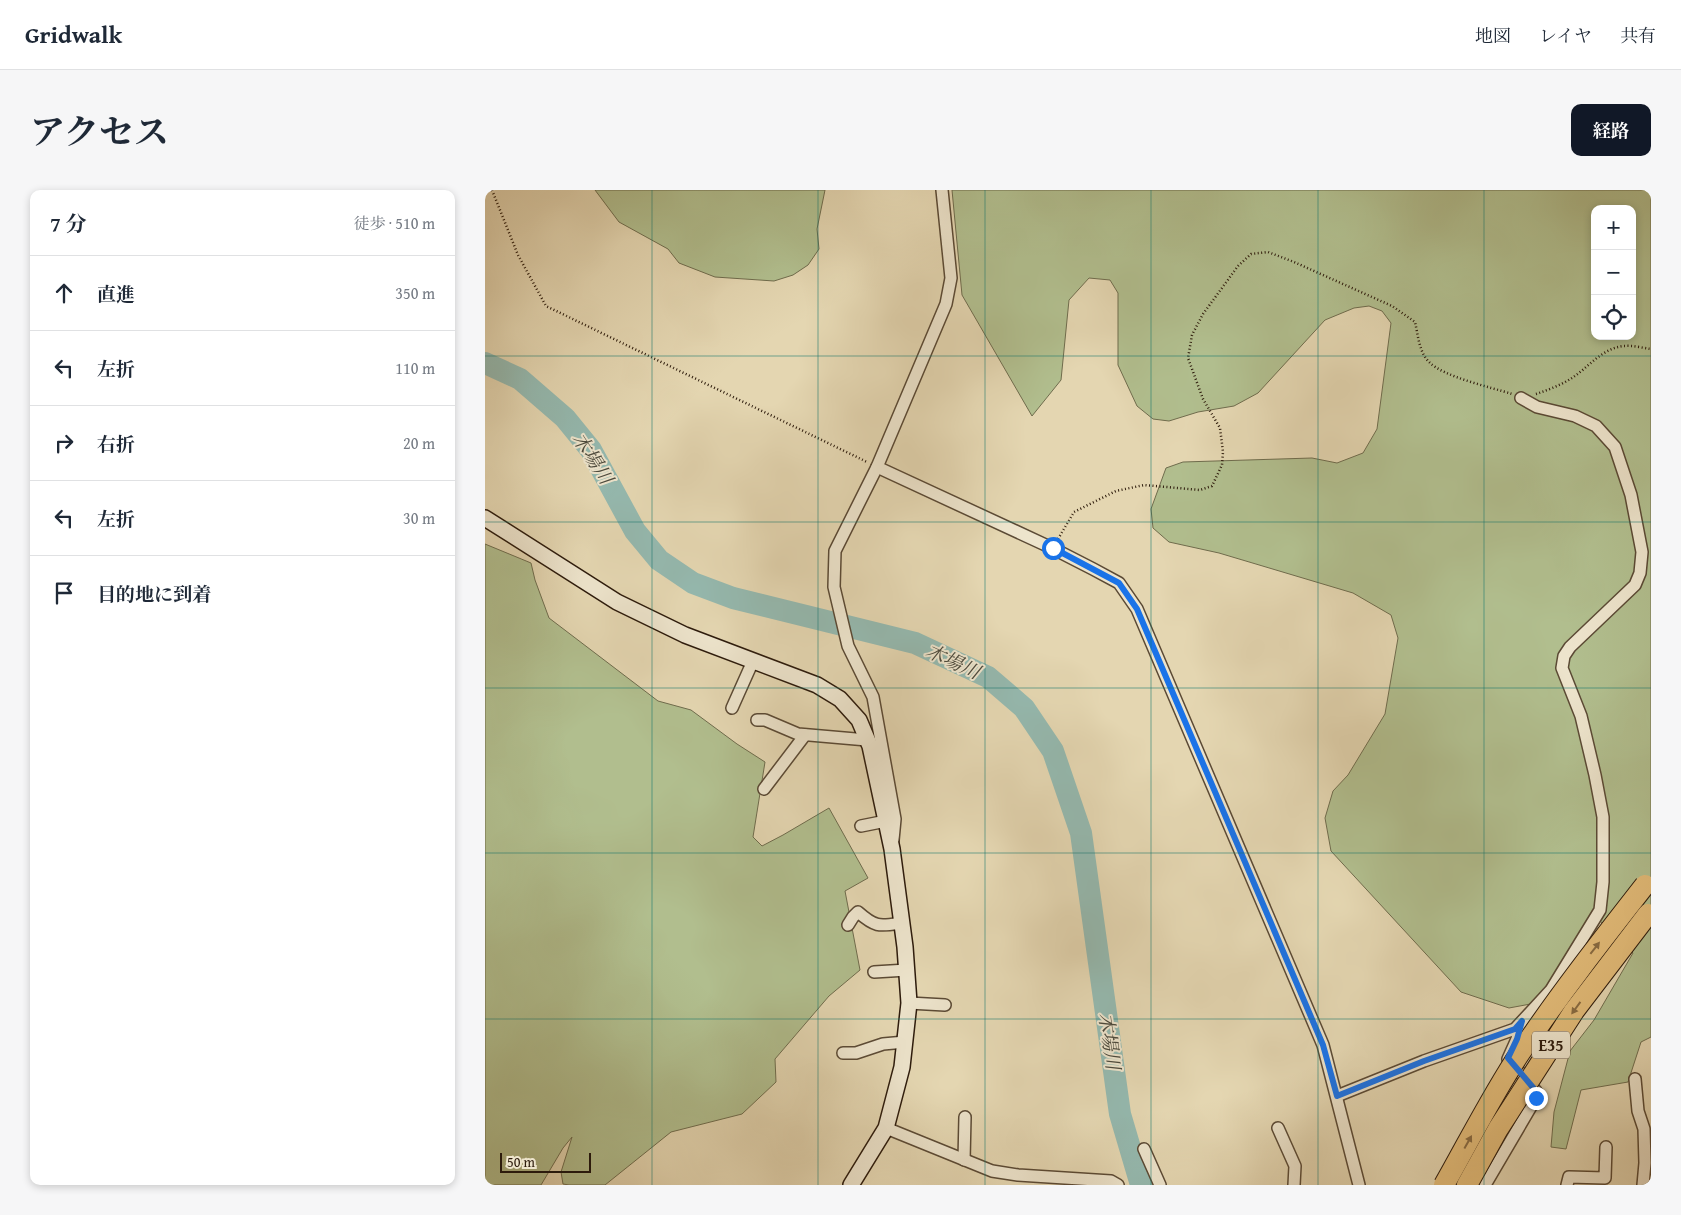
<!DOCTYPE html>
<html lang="ja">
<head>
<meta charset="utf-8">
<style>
  :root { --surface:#fff; --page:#f6f6f7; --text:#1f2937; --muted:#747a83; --line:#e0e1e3; --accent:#111827 }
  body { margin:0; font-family:"Gentium Book Plus","Noto Serif JP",serif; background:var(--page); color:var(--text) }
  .controls { position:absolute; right:15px; top:15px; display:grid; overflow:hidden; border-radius:10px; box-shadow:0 2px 8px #0003 }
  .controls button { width:45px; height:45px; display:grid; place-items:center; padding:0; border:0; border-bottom:1px solid var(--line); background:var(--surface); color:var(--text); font:25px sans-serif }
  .scale { position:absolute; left:15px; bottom:12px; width:91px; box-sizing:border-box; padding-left:5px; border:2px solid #2d1b0c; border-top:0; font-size:14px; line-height:18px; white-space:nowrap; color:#2d1b0c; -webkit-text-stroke:4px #ede4cc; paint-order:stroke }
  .stop { position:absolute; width:15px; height:15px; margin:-11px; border:4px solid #1a73e8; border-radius:50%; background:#fff }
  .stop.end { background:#1a73e8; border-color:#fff; box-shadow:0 1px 5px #0008 }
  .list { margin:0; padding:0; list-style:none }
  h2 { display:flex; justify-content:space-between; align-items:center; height:65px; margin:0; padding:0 20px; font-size:21px }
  h2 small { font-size:16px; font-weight:400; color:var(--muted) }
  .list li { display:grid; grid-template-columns:32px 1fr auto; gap:15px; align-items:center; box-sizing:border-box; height:75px; padding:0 20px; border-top:1px solid var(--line) }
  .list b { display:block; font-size:19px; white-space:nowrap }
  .list em { font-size:16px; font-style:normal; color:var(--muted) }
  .icon { flex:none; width:28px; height:28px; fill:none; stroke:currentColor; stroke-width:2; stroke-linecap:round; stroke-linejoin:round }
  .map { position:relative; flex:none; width:1166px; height:995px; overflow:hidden; border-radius:10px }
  header { display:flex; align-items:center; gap:30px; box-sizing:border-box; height:70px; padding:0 25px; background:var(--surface); border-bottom:1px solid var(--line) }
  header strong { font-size:24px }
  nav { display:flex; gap:28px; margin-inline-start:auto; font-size:18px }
  .intro { display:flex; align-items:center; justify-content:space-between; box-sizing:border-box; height:120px; padding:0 30px }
  h1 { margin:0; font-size:35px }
  .button { padding:12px 22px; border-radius:10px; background:var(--accent); color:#fff; font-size:18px; font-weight:700 }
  main { display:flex; gap:30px; padding:0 30px }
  aside { flex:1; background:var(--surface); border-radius:10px; box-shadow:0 2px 8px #0003 }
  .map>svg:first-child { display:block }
</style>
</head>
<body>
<header>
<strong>Gridwalk</strong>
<nav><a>地図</a><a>レイヤ</a><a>共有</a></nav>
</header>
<div class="intro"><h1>アクセス</h1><a class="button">経路</a></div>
<main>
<aside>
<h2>7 分<small>徒歩 · 510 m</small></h2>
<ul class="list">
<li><svg class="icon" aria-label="ahead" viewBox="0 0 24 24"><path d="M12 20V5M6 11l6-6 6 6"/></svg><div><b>直進</b></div><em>350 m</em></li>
<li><svg class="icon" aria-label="left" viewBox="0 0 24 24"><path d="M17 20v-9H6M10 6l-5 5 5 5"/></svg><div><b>左折</b></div><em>110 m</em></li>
<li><svg class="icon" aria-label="right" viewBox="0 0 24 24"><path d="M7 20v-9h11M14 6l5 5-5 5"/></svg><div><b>右折</b></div><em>20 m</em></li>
<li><svg class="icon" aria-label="left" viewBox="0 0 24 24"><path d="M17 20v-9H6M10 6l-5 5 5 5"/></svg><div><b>左折</b></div><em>30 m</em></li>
<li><svg class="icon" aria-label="arrive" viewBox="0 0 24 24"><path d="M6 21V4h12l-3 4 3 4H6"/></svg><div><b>目的地に到着</b></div></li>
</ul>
</aside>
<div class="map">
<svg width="1166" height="995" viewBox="0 0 1166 995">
  <rect width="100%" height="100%" fill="#e4d6b1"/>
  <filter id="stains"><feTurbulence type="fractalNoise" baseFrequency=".004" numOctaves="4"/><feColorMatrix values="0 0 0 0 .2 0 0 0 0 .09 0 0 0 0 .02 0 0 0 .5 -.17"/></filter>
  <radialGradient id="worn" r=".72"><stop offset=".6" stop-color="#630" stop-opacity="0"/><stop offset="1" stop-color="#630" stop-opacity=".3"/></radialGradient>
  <g fill="#b1be8e" stroke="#6f6c4d" fill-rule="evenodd">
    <path d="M110,0h230l-8,39 2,20 -11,16 -15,10 -19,6 -59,-4 -36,-14 -11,-14 -49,-27z"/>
    <path d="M467,0h699v847l-10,5 -13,40 -47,8 -15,59 -15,-2 3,-35 16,-61 24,-31 39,-67 -38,-37 -59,87 -27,5 -48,-16 -130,-141 -6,-33 8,-27 15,-16 37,-61 13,-76 -7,-23 -38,-22 -134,-40 -50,-11 -16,-14 -2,-19 15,-41 17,-6 129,-4 25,5 26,-10 14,-24 14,-106 -9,-12 -13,-5 -15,2 -29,12 -67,73 -24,13 -36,6 -29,9 -16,-2 -16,-13 -19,-41v-72l-8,-13 -21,-2 -20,22 -8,80 -29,36 -70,-121zM1110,19h37v127h-37z"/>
    <path d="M0,354l46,19 4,17 14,38 109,83 33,9 46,34 28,18 -12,75 9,9 21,-11 46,-27 39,70 -23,13 15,79 -31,26 -54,63 1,23 -34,32 -71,18 -66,53h-36l-6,-1 -2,-12 11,-35 -9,11 -22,37h-56z"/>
  </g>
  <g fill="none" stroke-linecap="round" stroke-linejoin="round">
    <path stroke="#95b9af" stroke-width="22" d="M0,173l35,16 45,39 26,32 44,81 24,29 34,23 40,15 182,45 73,34 36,31 29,43 28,82 39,281 21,71"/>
    <g stroke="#5b4a35" stroke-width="14">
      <g id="street">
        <path d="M392,277l175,81 41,21 26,14 18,26 186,436 36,140"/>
        <path d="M247,518l21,-47"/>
        <path d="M272,530h8l33,14 69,6"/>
        <path d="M279,599l41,-54"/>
        <path d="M376,636l25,-5"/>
        <path d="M408,650l2,-21 -22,-122 -25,-51 -14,-59 1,-36 42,-84 69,-163 5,-26 -9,-88"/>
        <path d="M363,735l5,-8 5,-5c18,16 22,14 44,11"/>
        <path d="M389,782l33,-2"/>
        <path d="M424,813l36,2"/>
        <path d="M358,863h13l27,-9 22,-2"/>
        <path d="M1150,889l3,32 6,18 1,34 -2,22"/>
        <path d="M852,906l87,-35 91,-32 36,-39 49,-80 3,-28v-65l-8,-42 -14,-59 -19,-48 2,-12 6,-9 65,-62 5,-12 2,-21 -11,-57 -16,-48 -19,-21 -21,-10 -38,-9 -16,-9"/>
        <path d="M401,938l106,43 26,4 93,6 7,4"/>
        <path d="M793,938l17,38 -1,19"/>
        <path d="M659,959l16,36"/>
        <path d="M479,970l1,-43"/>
        <path d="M1000,995l51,-87v-7l-28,-32 9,-20 4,-16"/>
        <path d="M1082,995l2,-8 36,1 1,-31"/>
      </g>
    </g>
    <g stroke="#2d1b0c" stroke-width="18">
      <path id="secondary" d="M0,328l132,84 68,33 132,50 23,14 19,21 11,26 22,103 13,98 4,56 -7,64 -16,61 -35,57"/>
    </g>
    <g stroke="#2d1b0c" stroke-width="2.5" stroke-dasharray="1 2.5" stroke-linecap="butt">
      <path d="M7,0l26,65 28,51 321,156"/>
      <path d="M1051,204c12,-4 25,-9 36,-16 17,-11 30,-30 52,-32 8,-1 19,2 27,3"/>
      <path d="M573,349l16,-27 42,-21 28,-6 56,5 12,-4 10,-21 1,-13 -3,-24 -17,-29 -15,-41 4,-23 11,-21 35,-48 13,-12 17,-2 26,10 98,44 23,16c3,13 4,30 14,40 15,15 61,25 83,32"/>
    </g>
    <use href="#street" stroke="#ede4cc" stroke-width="11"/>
    <use href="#secondary" stroke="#ede4cc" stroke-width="15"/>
    <g stroke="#2d1b0c" stroke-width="22" stroke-linecap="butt">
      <g id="highway-bridge">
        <path d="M959,995c25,-44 48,-90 76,-132 39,-58 82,-113 125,-168"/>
        <path d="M982,995l31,-56 76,-118 74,-97"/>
      </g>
    </g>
    <use href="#highway-bridge" stroke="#e2bb78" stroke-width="20"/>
  </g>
  <defs><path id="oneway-solid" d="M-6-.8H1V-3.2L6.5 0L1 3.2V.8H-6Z" transform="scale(1.25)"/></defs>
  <g fill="#886b42">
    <use href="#oneway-solid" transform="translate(1110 758) rotate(-52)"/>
    <use href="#oneway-solid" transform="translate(1091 818) rotate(126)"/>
    <use href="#oneway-solid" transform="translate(983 952) rotate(-61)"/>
  </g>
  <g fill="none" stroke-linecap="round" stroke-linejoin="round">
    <path stroke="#1a73e8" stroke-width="6" d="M568,358l66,35 18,26 186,436 14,51 87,-35 91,-32 7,-8 -5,18 -9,19 28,33v7"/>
  </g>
  <path fill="none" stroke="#0f766e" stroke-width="1" stroke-opacity="0.55" d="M167,0v995M333,0v995M500,0v995M666,0v995M833,0v995M999,0v995M0,166h1166M0,332h1166M0,498h1166M0,663h1166M0,829h1166"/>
  <g text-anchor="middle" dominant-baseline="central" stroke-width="4" stroke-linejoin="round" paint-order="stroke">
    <rect fill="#ede4cc" stroke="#675746" stroke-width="1" x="1047" y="841.5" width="38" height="27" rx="4"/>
    <g font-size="16" font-weight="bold" fill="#2d1b0c">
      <text x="1066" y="855">E35</text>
    </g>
    <g font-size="19" font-style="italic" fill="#4c4a3d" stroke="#ede4cc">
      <text transform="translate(108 268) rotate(57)">木場川</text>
      <text transform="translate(468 471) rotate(25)">木場川</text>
      <text transform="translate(625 851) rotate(82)">木場川</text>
    </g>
  </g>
  <rect width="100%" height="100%" filter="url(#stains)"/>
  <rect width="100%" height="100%" fill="url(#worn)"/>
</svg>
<div class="controls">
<button>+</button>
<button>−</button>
<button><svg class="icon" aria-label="locate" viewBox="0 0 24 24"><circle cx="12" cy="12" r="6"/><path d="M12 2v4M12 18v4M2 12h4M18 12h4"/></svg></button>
</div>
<div class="scale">50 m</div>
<div class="stop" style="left:568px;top:358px"></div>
<div class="stop end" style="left:1051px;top:908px"></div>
</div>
</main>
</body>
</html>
